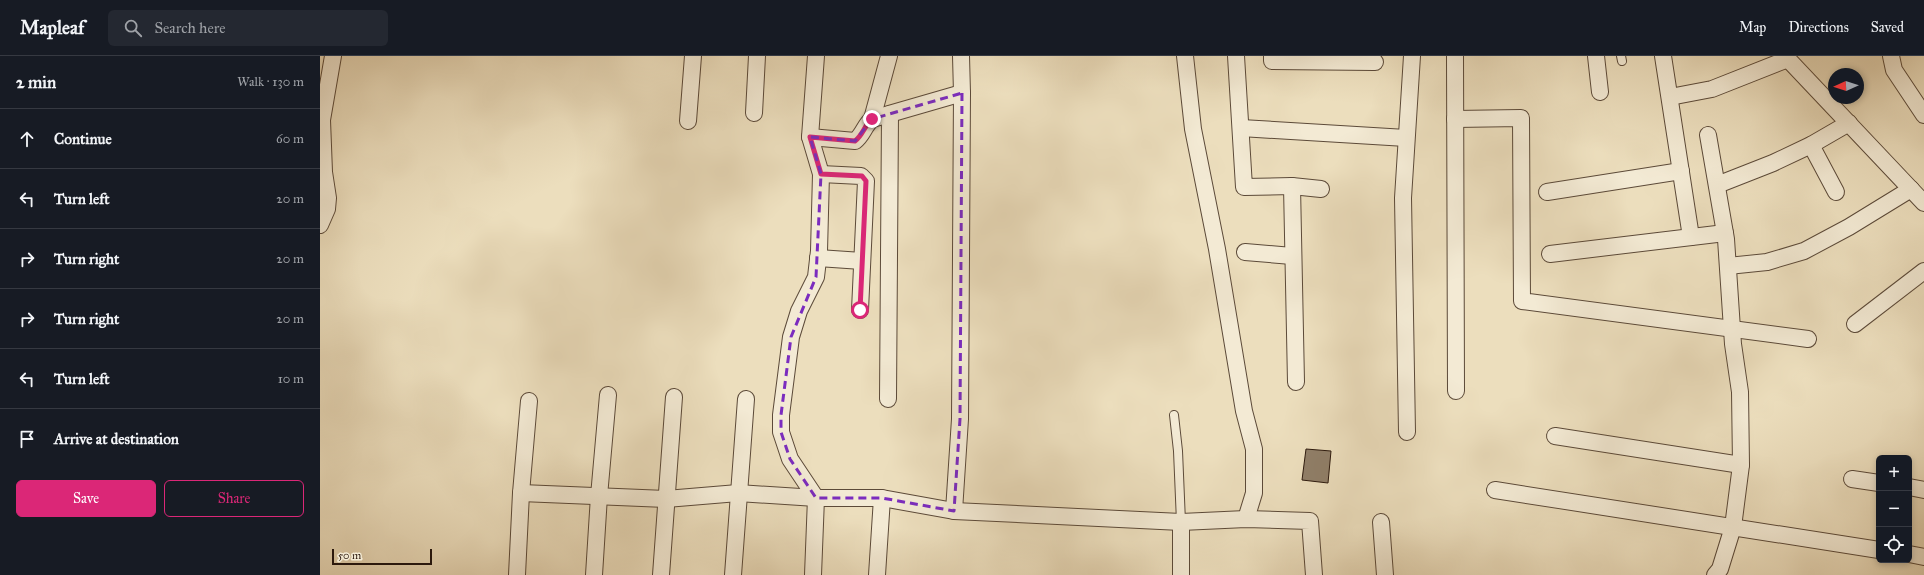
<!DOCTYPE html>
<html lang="en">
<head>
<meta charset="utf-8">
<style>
  :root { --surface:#171b24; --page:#242831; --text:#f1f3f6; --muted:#9ea1a6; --line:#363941; --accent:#db2777 }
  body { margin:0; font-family:"IM FELL Great Primer",serif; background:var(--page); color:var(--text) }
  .controls { position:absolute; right:12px; bottom:12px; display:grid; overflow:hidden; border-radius:6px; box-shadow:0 2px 6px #0003 }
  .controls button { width:36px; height:36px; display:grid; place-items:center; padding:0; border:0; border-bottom:1px solid var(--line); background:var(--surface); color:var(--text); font:20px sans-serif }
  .compass { position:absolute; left:1508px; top:12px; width:36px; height:36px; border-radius:50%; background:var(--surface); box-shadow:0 2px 6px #0003; rotate:267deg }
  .scale { position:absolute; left:12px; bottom:10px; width:100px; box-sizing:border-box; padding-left:4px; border:2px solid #2c190d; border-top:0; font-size:11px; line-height:14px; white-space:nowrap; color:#2c190d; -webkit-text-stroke:3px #f3ead4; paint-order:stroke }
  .stop { position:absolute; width:12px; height:12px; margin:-9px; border:3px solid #db2777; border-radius:50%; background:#fff }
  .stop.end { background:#db2777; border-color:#fff; box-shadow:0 1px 4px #0008 }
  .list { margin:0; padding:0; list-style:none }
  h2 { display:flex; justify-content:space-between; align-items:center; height:52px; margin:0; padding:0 16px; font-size:17px }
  h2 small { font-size:13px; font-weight:400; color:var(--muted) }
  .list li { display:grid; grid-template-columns:26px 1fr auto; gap:12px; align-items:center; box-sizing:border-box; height:60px; padding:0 16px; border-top:1px solid var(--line) }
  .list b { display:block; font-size:15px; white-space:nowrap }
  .list em { font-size:13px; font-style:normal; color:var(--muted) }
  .actions { display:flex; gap:8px; padding:12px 16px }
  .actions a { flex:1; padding:9px 0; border:1px solid var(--accent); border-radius:6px; text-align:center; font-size:14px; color:var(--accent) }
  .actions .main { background:var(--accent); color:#fff }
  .icon { flex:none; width:22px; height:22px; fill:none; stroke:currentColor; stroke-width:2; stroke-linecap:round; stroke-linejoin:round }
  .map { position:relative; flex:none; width:1604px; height:519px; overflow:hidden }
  header { display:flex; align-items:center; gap:24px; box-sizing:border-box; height:56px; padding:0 20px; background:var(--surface); border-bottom:1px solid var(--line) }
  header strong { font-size:19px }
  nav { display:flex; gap:22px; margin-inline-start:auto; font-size:14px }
  .search { width:280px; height:36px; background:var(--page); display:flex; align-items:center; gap:10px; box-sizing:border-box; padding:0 14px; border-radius:6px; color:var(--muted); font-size:15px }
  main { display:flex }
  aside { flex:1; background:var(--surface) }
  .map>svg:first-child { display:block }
</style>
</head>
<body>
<header>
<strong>Mapleaf</strong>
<div class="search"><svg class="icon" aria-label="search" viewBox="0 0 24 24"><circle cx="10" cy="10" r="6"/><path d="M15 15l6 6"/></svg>Search here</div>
<nav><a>Map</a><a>Directions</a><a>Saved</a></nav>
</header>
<main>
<aside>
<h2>2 min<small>Walk · 130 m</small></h2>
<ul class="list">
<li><svg class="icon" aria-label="ahead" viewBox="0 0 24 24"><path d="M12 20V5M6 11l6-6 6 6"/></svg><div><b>Continue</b></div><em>60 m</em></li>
<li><svg class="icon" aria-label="left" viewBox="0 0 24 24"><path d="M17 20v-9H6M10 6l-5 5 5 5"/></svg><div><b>Turn left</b></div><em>20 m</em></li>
<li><svg class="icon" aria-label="right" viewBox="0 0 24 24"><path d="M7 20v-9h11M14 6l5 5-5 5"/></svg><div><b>Turn right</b></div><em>20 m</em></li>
<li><svg class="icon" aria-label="right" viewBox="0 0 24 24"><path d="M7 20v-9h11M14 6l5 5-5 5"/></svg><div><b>Turn right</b></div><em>20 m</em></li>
<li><svg class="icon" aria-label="left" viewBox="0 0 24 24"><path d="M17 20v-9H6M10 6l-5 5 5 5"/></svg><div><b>Turn left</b></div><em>10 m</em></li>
<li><svg class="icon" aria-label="arrive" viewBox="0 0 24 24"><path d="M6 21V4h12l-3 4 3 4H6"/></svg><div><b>Arrive at destination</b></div></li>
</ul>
<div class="actions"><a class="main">Save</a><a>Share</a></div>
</aside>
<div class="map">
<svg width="1604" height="519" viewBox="0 0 1604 519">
  <rect width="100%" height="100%" fill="#ecdebd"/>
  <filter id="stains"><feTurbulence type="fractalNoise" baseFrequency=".005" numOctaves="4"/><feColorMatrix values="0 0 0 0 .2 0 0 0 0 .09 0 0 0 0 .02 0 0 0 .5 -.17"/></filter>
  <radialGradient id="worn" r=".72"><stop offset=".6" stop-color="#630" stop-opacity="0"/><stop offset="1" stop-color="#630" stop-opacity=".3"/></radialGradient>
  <path fill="#907f69" stroke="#2c190d" d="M986,393l25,2 -3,32 -26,-3z"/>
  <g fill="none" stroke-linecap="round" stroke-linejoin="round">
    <g stroke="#5c4a39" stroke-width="10">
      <g id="service">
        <path d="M1301,0l1,5"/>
        <path d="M854,359l4,36 3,71"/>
      </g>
    </g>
    <g stroke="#5c4a39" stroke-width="18">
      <g id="minor">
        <path d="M865,0l8,73 24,120 27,162 10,38v44l-8,26"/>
        <path d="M916,0l8,131 48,-1 29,3"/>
        <path d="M952,0v5l103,1"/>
        <path d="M1135,0l1,335"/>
        <path d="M1276,0l4,36"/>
        <path d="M1343,0l28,181"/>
        <path d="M1465,0l139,147"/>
        <path d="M1571,0l3,14 30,45"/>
        <path d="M1350,41l42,-8 76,-30"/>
        <path d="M434,57l3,-57"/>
        <path d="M552,63l17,-63"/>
        <path d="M1135,63l66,-1 1,183 286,38"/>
        <path d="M368,65l5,-65"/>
        <path d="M921,72l165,10"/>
        <path d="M1388,79l18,104 7,105 7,48 1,73 -8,62 -13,42 -5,6"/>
        <path d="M490,81l45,4c8,-6 9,-15 17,-22l90,-26"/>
        <path d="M1491,89l25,47"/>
        <path d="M501,118l40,2 5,5 -6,129"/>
        <path d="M1397,129l56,-22 38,-18 38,-22"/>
        <path d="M972,130l4,196"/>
        <path d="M1227,136l134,-21"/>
        <path d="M0,169l7,-16 1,-11 -4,-26 -2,-52 11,-64"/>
        <path d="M925,196l47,4"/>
        <path d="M1230,198l175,-21"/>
        <path d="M498,202l44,3"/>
        <path d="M1408,210l39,-4 37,-11 45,-24 62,-38"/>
        <path d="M1535,268l69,-53"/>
        <path d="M568,343l2,-285"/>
        <path d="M1087,376l-4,-234 9,-142"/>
        <path d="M1235,380l186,29"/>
        <path d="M1532,423l27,4"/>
        <path d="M1589,431l15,3"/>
        <path d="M1175,434l384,60"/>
        <path d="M201,437l145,6 72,-6 78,5h66l72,13 227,11 65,-3 64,2 4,54"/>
        <path d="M634,455l6,-92 2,-326 -1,-37"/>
        <path d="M1061,466l4,53"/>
        <path d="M1589,498l15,3"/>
        <path d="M197,519l4,-82 8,-92"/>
        <path d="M274,519l5,-79 9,-101"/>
        <path d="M341,519l13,-178"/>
        <path d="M413,519l13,-176"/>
        <path d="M493,519l3,-77 -26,-39 -9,-27v-17l10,-78 8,-26 17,-34 3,-26 2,-77 -11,-37 6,-81"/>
        <path d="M557,519l5,-77"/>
        <path d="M861,519v-53"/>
      </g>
    </g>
    <use href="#service" stroke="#f3ead4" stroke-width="8"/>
    <use href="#minor" stroke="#f3ead4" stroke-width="16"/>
  </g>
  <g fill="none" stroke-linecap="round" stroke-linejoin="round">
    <path stroke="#db2777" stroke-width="5" d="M540,254l6,-129 -4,-5 -41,-2 -11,-37 45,4c8,-6 9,-15 17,-22"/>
  </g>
  <path fill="none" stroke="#7b2cbf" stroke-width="3" stroke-dasharray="8 5" stroke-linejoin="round" d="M642,37l-2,326 -6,92 -72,-13h-66l-26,-39 -9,-27v-17l10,-78 25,-60 5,-103 -11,-37 45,4 17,-22z"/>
  <rect width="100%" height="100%" filter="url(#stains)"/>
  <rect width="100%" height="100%" fill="url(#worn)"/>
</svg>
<div class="controls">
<button>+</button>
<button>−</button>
<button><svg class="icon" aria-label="locate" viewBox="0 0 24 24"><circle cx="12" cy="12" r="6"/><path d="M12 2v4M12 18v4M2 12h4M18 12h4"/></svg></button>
</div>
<svg class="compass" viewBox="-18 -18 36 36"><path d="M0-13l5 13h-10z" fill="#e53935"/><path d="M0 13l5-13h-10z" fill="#9ea1a6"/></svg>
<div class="scale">50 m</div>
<div class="stop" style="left:540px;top:254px"></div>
<div class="stop end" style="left:552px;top:63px"></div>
</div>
</main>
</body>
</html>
